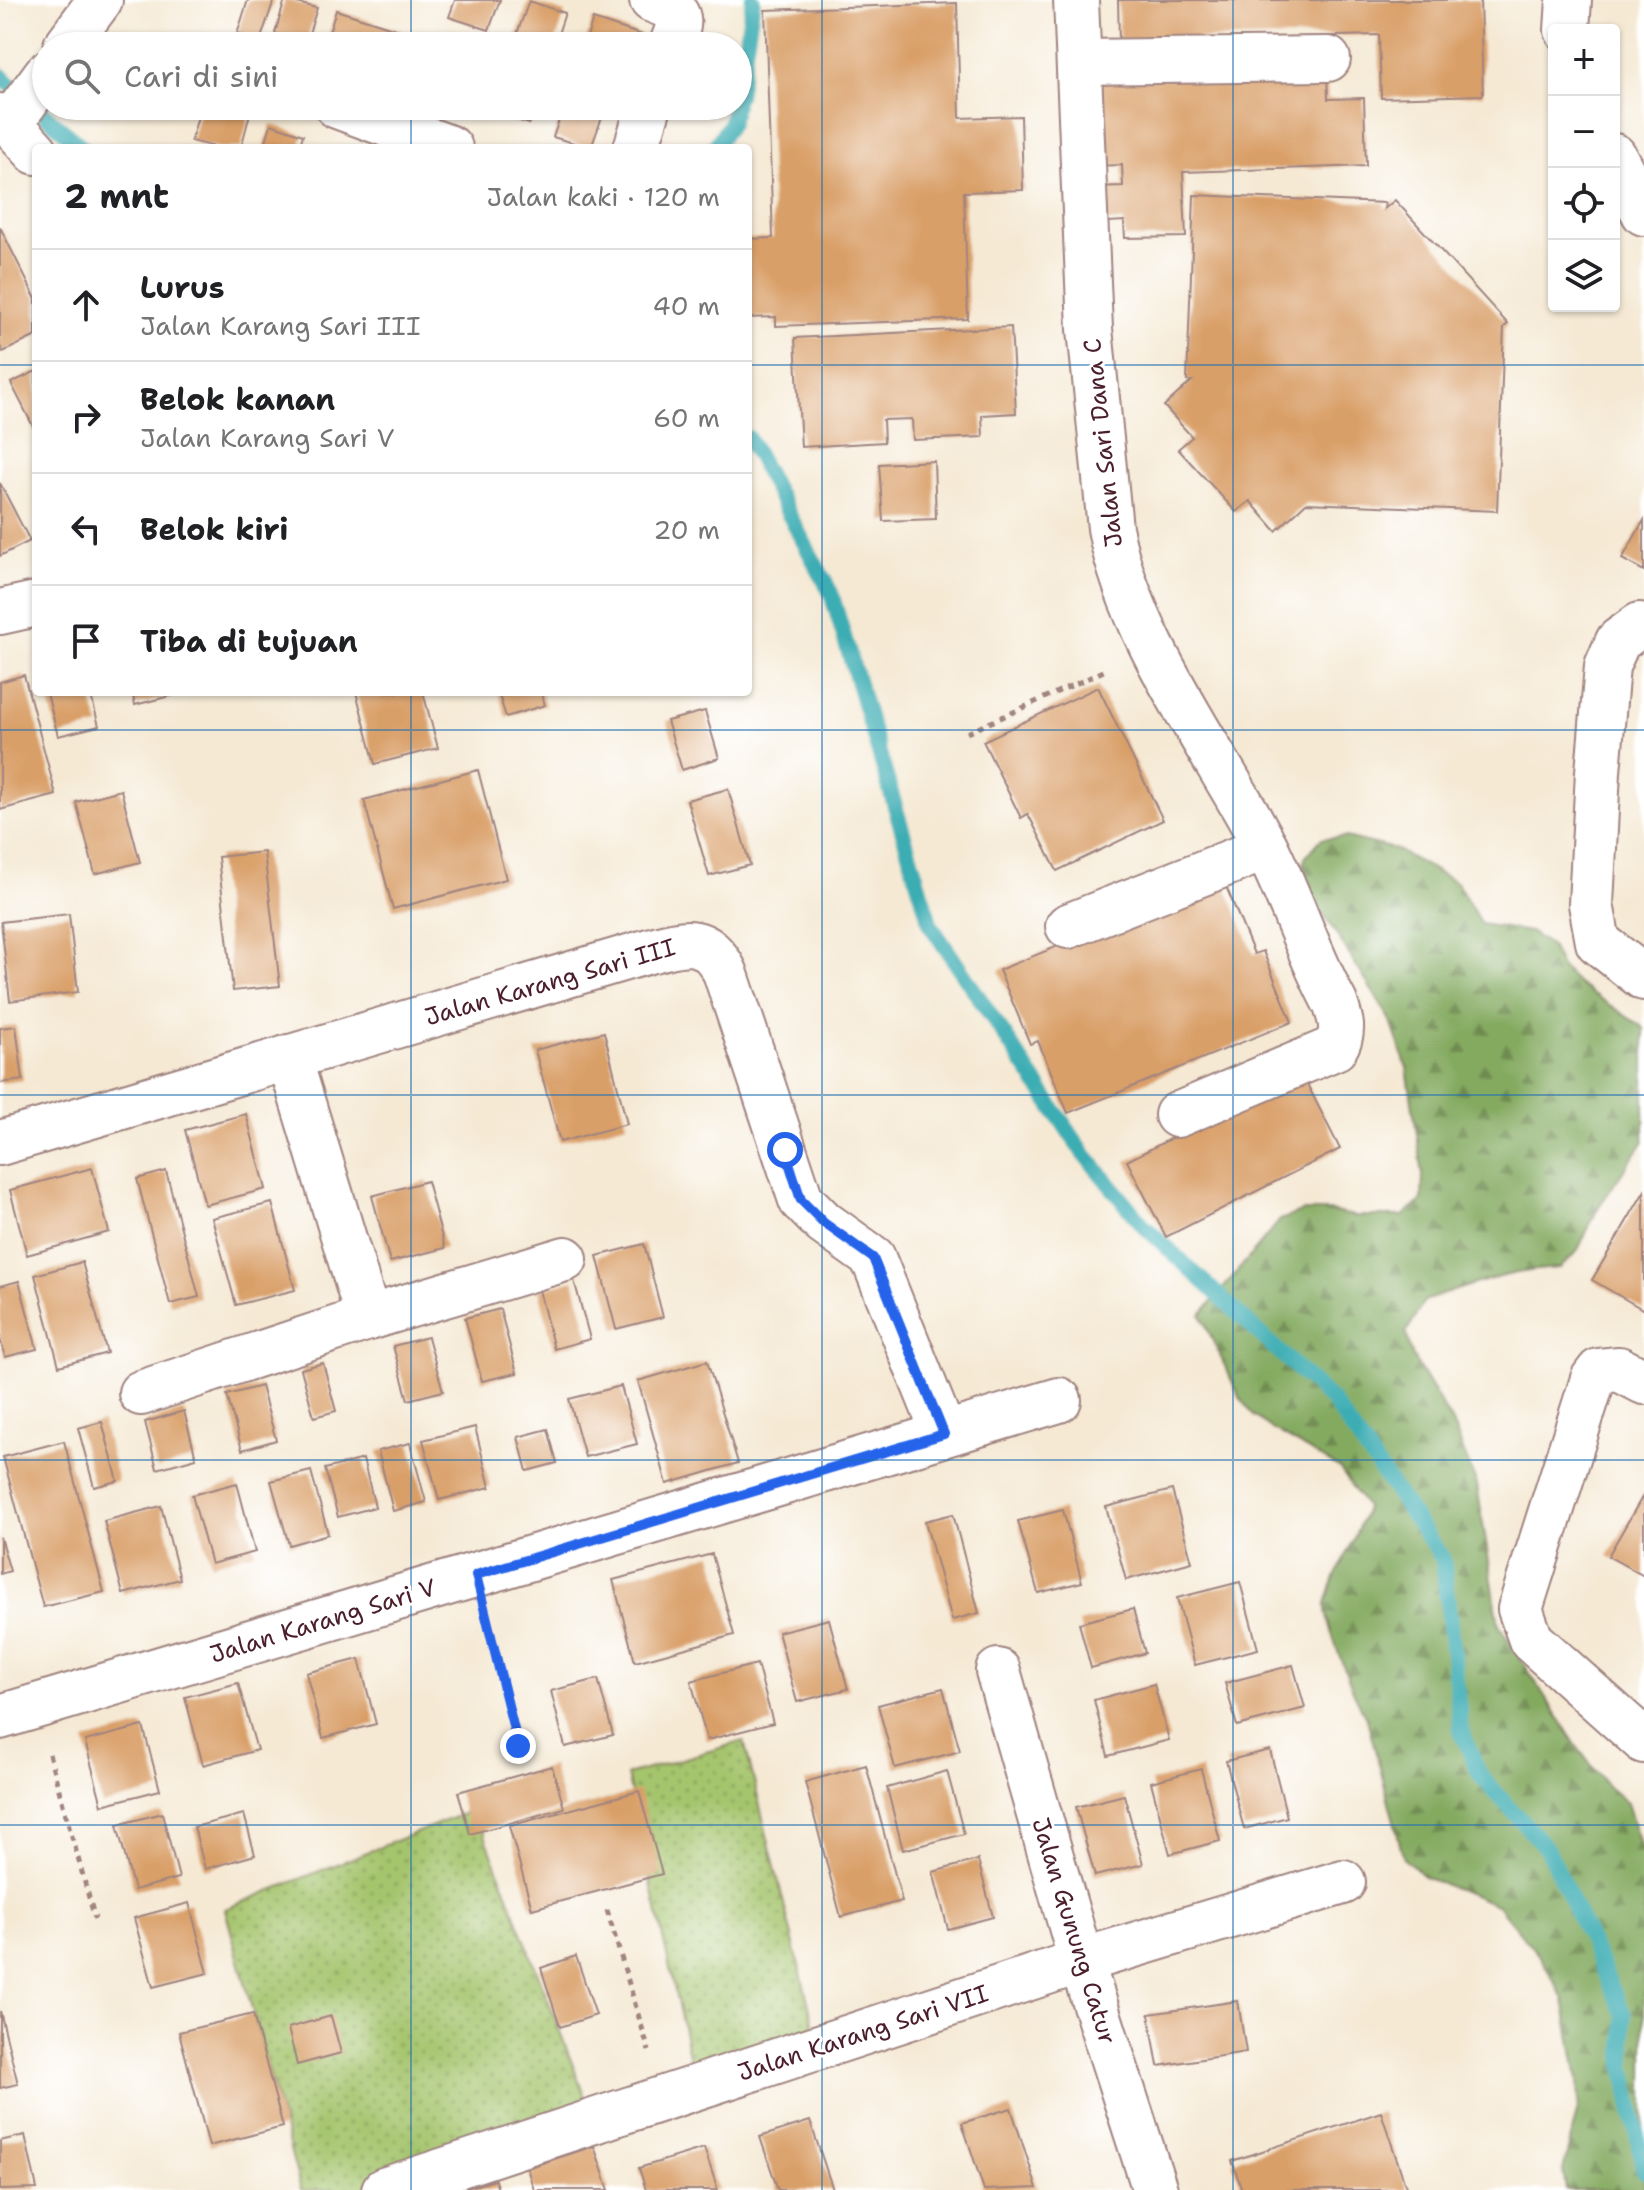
<!DOCTYPE html>
<html lang="id">
<head>
<meta charset="utf-8">
<style>
  :root { --surface:#fff; --page:#f6f6f6; --text:#202124; --muted:#757577; --line:#e0e0e0 }
  body { margin:0; font-family:"Shantell Sans",sans-serif; background:var(--page); color:var(--text) }
  .controls { position:absolute; right:24px; top:24px; display:grid; overflow:hidden; border-radius:8px; box-shadow:0 2px 6px #0004 }
  .controls button { width:72px; height:72px; display:grid; place-items:center; padding:0; border:0; border-bottom:2px solid var(--line); background:var(--surface); color:var(--text); font:40px sans-serif }
  .stop { position:absolute; width:24px; height:24px; margin:-18px; border:6px solid #2563eb; border-radius:50%; background:#fff }
  .stop.end { background:#2563eb; border-color:#fff; box-shadow:0 2px 8px #0008 }
  .list { margin:0; padding:0; list-style:none }
  h2 { display:flex; justify-content:space-between; align-items:center; height:104px; margin:0; padding:0 32px; font-size:34px }
  h2 small { font-size:26px; font-weight:400; color:var(--muted) }
  .list li { display:grid; grid-template-columns:52px 1fr auto; gap:24px; align-items:center; box-sizing:border-box; height:112px; padding:0 32px; border-top:2px solid var(--line) }
  .list b { display:block; font-size:30px; white-space:nowrap }
  .list p { margin:0; font-size:26px; white-space:nowrap; color:var(--muted) }
  .list em { font-size:26px; font-style:normal; color:var(--muted) }
  .icon { flex:none; width:44px; height:44px; fill:none; stroke:currentColor; stroke-width:2; stroke-linecap:round; stroke-linejoin:round }
  .map { position:relative; flex:none; width:1644px; height:2190px; overflow:hidden }
  .search { position:absolute; background:var(--surface); box-shadow:0 2px 6px #0004; left:32px; top:32px; width:720px; height:88px; display:flex; align-items:center; gap:20px; box-sizing:border-box; padding:0 28px; border-radius:44px; color:var(--muted); font-size:30px }
  .panel { position:absolute; background:var(--surface); box-shadow:0 2px 6px #0004; left:32px; top:144px; width:720px; height:552px; border-radius:8px }
  .map>svg:first-child { display:block }
</style>
</head>
<body>
<div class="map">
<svg width="1644" height="2190" viewBox="0 0 1644 2190">
  <defs>
    <pattern id="grass-dots" width="8" height="8" patternUnits="userSpaceOnUse" patternTransform="scale(2)"><rect width="8" height="8" fill="#a5c56d"/><path d="M2 2h.1M6 6h.1" fill="none" stroke="#889f5a" stroke-width="1.8" stroke-linecap="round"/></pattern>
    <pattern id="forest-firs" width="22" height="20" patternUnits="userSpaceOnUse" patternTransform="scale(2)"><rect width="22" height="20" fill="#84aa60"/><path d="M5 1l3.5 6h-7zM16 11l3.5 6h-7z" fill="#6e8a4f"/></pattern>
  </defs>
  <rect width="100%" height="100%" fill="#fff"/>
  <filter id="ink" filterUnits="userSpaceOnUse"><feTurbulence type="fractalNoise" baseFrequency=".0125" numOctaves="2"/><feDisplacementMap in="SourceGraphic" scale="16" xChannelSelector="R" yChannelSelector="G"/><feConvolveMatrix kernelMatrix="1 2 1 2 8 2 1 2 1" color-interpolation-filters="sRGB"/></filter>
  <filter id="wash" filterUnits="userSpaceOnUse"><feTurbulence type="fractalNoise" baseFrequency=".006" numOctaves="4" result="noise"/><feDisplacementMap in="SourceGraphic" scale="32" xChannelSelector="R" yChannelSelector="G"/><feGaussianBlur stdDeviation="1.8" result="paint"/><feColorMatrix in="noise" values="0 0 0 0 0 0 0 0 0 0 0 0 0 0 0 0 0 1.4 0 .05"/><feComposite in="paint" operator="in"/></filter>
  <g filter="url(#wash)">
    <rect width="100%" height="100%" fill="#f5e9d4"/>
    <g fill="url(#grass-dots)" stroke="#78724c" stroke-width="2">
      <path d="M744,1741l78,318 -126,27 -69,-311z"/>
      <path d="M475,1809l116,304 -178,77h-112l-76,-281z"/>
    </g>
    <path fill="url(#forest-firs)" stroke="#676446" stroke-width="2" d="M1346,837l49,12 62,34 24,41 49,8 21,14 10,21 17,17 66,44v113l-46,67 -21,44 -17,16c-49,2 -91,17 -136,33l-18,32 7,24 39,66 25,62 22,140 79,123 30,39 19,16 17,54v333h-78l-3,-19 16,-67 -1,-24 -14,-81 -23,-41 -43,-52 -22,-10 -50,-18 -22,-19 -37,-140c-10,-16 -44,-99 -41,-115 8,-35 31,-63 40,-97l-26,-38 -68,-40 -19,-14 -14,-19 -38,-81 79,-95 23,-9h27l24,5h49l19,-16 1,-25 -16,-107 -17,-49 -88,-139 3,-22 16,-19z"/>
    <g fill="none" stroke-linecap="round" stroke-linejoin="round">
      <g stroke="#3cadb4" stroke-width="16">
        <path d="M0,75l83,73"/>
        <path d="M738,95l15,-95"/>
        <path d="M714,148l16,-24 5,-18"/>
        <path d="M748,438l83,155 100,333 151,225 62,75 188,175 111,158 18,171 19,45 68,75 76,165v51l20,105"/>
      </g>
    </g>
    <g id="blocks">
      <g fill="#d99f68">
        <path d="M248,0h26l-14,41 -23,-7z"/>
        <path d="M285,0l32,8 -11,35 -31,-10z"/>
        <path d="M455,0h45l-11,30 -40,-13z"/>
        <path d="M1118,0h362l3,95 -102,3 -2,-63 -260,6z"/>
        <path d="M529,1l36,12 -11,33h-28l-12,-4z"/>
        <path d="M957,3l3,115 61,-2 2,74 -59,2 4,127 -192,7v-9l-28,1v-79l25,-1 -8,-228z"/>
        <path d="M336,10l66,21 -5,15h-72z"/>
        <path d="M593,19l49,16 -4,11h-54z"/>
        <path d="M1327,73l1,26 36,-1 2,68 -183,6 3,65 -61,1 -1,-17 -31,2 -1,-36 31,-1 -1,-21 -31,1 7,-85z"/>
        <path d="M201,106h51l-11,42h-22l-28,-7z"/>
        <path d="M474,106h61l-6,18z"/>
        <path d="M564,106h42l-15,42 -38,-11z"/>
        <path d="M271,124l32,11 -4,13h-35z"/>
        <path d="M1194,195l191,8 -1,6 11,-9 113,124 -4,3 -7,184 -191,-8 -30,28 -26,-30 -14,11 -58,-63 14,-12 -28,-31 28,-25h-5z"/>
        <path d="M0,227l36,72v37l-33,16 -3,-6z"/>
        <path d="M1011,327l5,86 -34,2 1,22 -70,3 -1,-21 -29,1 1,22 -83,5 -6,-109z"/>
        <path d="M36,371v61l-25,-49z"/>
        <path d="M934,461l2,58 -53,2 -4,-57z"/>
        <path d="M0,483l30,58 -30,15z"/>
        <path d="M1644,520v51l-22,-12z"/>
        <path d="M24,675l32,120 -56,15v-128z"/>
        <path d="M1098,687l65,133 -106,51 -29,-57 -7,4 -38,-77z"/>
        <path d="M49,692h41l9,34 -41,10 -11,-43z"/>
        <path d="M132,692h50v1l-47,12z"/>
        <path d="M356,692h67l15,56 -63,16z"/>
        <path d="M498,692h43l4,13 -39,12z"/>
        <path d="M705,711l14,47 -37,12 -15,-49z"/>
        <path d="M478,770l28,109 -113,30 -29,-109z"/>
        <path d="M728,789l22,76 -41,11 -22,-76z"/>
        <path d="M121,790l19,72 -45,12 -19,-72z"/>
        <path d="M264,852l16,134 -47,5 -15,-134z"/>
        <path d="M1223,879l31,75 9,-3 29,71 -224,91 -30,-72 -8,3 -31,-74z"/>
        <path d="M69,914l9,78 -68,9 -9,-79z"/>
        <path d="M16,1026l7,54 -23,3v-55z"/>
        <path d="M604,1032l23,92 -67,18 -25,-92z"/>
        <path d="M1301,1072l39,77 -174,88 -39,-76z"/>
        <path d="M246,1114l20,75 -61,16 -20,-75z"/>
        <path d="M92,1168l17,64 -82,23 -17,-65z"/>
        <path d="M166,1171l33,126 -29,7 -33,-125z"/>
        <path d="M427,1181l18,67 -55,14 -18,-66z"/>
        <path d="M1644,1192v118l-52,-30z"/>
        <path d="M272,1203l23,87 -59,15 -24,-87z"/>
        <path d="M644,1244l19,73 -47,12 -19,-73z"/>
        <path d="M82,1262l25,91 -48,13 -24,-91z"/>
        <path d="M574,1280l16,59 -36,10 -15,-59z"/>
        <path d="M19,1281l18,68 -32,8 -5,-18v-53z"/>
        <path d="M500,1309l17,64 -35,8 -17,-63z"/>
        <path d="M428,1337l15,54 -35,9 -15,-54z"/>
        <path d="M707,1361l31,102 -71,21 -29,-103z"/>
        <path d="M323,1363l13,48 -22,6 -13,-48z"/>
        <path d="M261,1386l15,54 -34,10 -15,-55z"/>
        <path d="M621,1386l16,58 -52,13 -16,-58z"/>
        <path d="M184,1411l12,47 -39,11 -12,-47z"/>
        <path d="M102,1422l16,59 -24,6 -16,-59z"/>
        <path d="M475,1427l15,60 -51,13 -16,-60z"/>
        <path d="M548,1429l9,34 -30,8 -9,-34z"/>
        <path d="M64,1441l40,151 -61,15 -40,-150z"/>
        <path d="M410,1443l16,59 -33,9 -15,-60z"/>
        <path d="M363,1459l12,48 -37,10 -13,-48z"/>
        <path d="M311,1471l17,63 -39,11 -18,-64z"/>
        <path d="M237,1483l18,69 -44,12 -19,-69z"/>
        <path d="M1172,1490l20,72 -66,18 -20,-73z"/>
        <path d="M1644,1494v82l-36,-20z"/>
        <path d="M161,1506l19,73 -57,15 -19,-73z"/>
        <path d="M1063,1510l19,72 -44,11 -20,-72z"/>
        <path d="M953,1514l26,99 -27,7 -27,-99z"/>
        <path d="M0,1537l10,34 -10,3z"/>
        <path d="M712,1554l22,81 -99,27 -22,-82z"/>
        <path d="M1240,1582l18,67 -63,16 -18,-67z"/>
        <path d="M1133,1609l12,44 -54,15 -12,-45z"/>
        <path d="M829,1619l19,70 -51,13 -19,-70z"/>
        <path d="M359,1659l17,65 -53,14 -17,-65z"/>
        <path d="M757,1664l16,59 -66,17 -16,-59z"/>
        <path d="M1293,1665l12,43 -68,18 -12,-43z"/>
        <path d="M598,1679l15,56 -48,12 -14,-56z"/>
        <path d="M238,1683l19,67 -54,15 -18,-68z"/>
        <path d="M1154,1684l15,56 -61,16 -14,-56z"/>
        <path d="M943,1688l17,63 -65,17 -17,-63z"/>
        <path d="M143,1726l17,64 -58,15 -17,-64z"/>
        <path d="M1270,1750l17,67 -43,12 -18,-68z"/>
        <path d="M866,1765l36,136 -61,16 -36,-135z"/>
        <path d="M552,1766l12,42 -94,26 -12,-42z"/>
        <path d="M1201,1769l19,72 -50,13 -19,-72z"/>
        <path d="M947,1771l17,63 -61,16 -16,-62z"/>
        <path d="M639,1791l23,83 -130,35 -23,-83z"/>
        <path d="M1124,1795l19,69 -48,12 -19,-69z"/>
        <path d="M162,1813l17,65 -45,12 -17,-65z"/>
        <path d="M244,1814l11,41 -50,14 -11,-42z"/>
        <path d="M978,1860l15,57 -45,12 -15,-57z"/>
        <path d="M189,1903l19,70 -55,14 -19,-69z"/>
        <path d="M576,1956l20,59 -36,12 -19,-59z"/>
        <path d="M1238,2001l8,51 -88,14 -9,-52z"/>
        <path d="M0,2011l18,73 -18,4z"/>
        <path d="M253,2014l30,113 -74,19 -30,-114z"/>
        <path d="M331,2016l10,37 -44,12 -9,-37z"/>
        <path d="M1011,2108l26,80 -53,2 -22,-67z"/>
        <path d="M1381,2112l26,78h-165l-10,-29z"/>
        <path d="M810,2121l23,69h-55l-18,-53z"/>
        <path d="M25,2135l12,54 -37,1v-49z"/>
        <path d="M594,2146l15,44h-75l-7,-22z"/>
        <path d="M704,2148l14,42h-72l-7,-22z"/>
        <path d="M495,2180l3,10h-36v-1z"/>
      </g>
    </g>
  </g>
  <g filter="url(#ink)">
    <use href="#blocks" fill-opacity="0" stroke="#a08480" stroke-width="2"/>
    <g fill="none" stroke-linecap="round" stroke-linejoin="round">
      <g stroke="#a08480" stroke-width="48">
        <g id="street">
          <path d="M652,0c31,11 31,18 19,46"/>
          <path d="M1076,0l14,329 20,199c20,111 103,219 155,318 26,51 43,107 70,157 6,17 10,29 0,45l-158,67"/>
          <path d="M1567,30l2,-30"/>
          <path d="M66,46l34,-46"/>
          <path d="M1079,62l249,-3"/>
          <path d="M337,106l113,42"/>
          <path d="M0,116l10,7 26,29"/>
          <path d="M10,123l36,-49"/>
          <path d="M636,148l13,-42"/>
          <path d="M1614,156l30,57"/>
          <path d="M0,612l36,-8"/>
          <path d="M1644,626l-4,-1 -22,16 -11,25 -9,106 -7,132 7,38 46,36"/>
          <path d="M1068,926l198,-78"/>
          <path d="M289,1057l79,261"/>
          <path d="M0,1143l649,-192c36,-10 57,-17 76,21l76,228 23,23 49,35 71,176"/>
          <path d="M1644,1382l-25,-13 -20,2 -6,8 -73,230 11,31 113,101"/>
          <path d="M141,1393l227,-75 197,-59"/>
          <path d="M998,1671l83,290 74,229"/>
          <path d="M0,1717l1059,-317"/>
          <path d="M384,2190l697,-229 262,-79"/>
        </g>
      </g>
      <g stroke="#a08480" stroke-width="5" stroke-dasharray="6 6" stroke-linecap="butt">
        <path d="M967,733l141,-64"/>
        <path d="M488,1623l30,123"/>
        <path d="M49,1754l46,165"/>
        <path d="M607,1910l42,141"/>
      </g>
      <use href="#street" stroke="#fff" stroke-width="44"/>
    </g>
  </g>
  <g fill="none" stroke-linecap="round" stroke-linejoin="round" filter="url(#ink)">
    <path stroke="#2563eb" stroke-width="10" d="M518,1746l-42,-171 468,-141 -71,-176 -49,-35 -23,-23 -16,-50"/>
  </g>
  <path fill="none" stroke="#1f6fb2" stroke-width="2" stroke-opacity="0.55" d="M411,0v46M822,0v2190M1233,0v2190M411,106v42M0,365h36M748,365h896M411,692v1498M0,730h1644M0,1095h1644M0,1460h1644M0,1825h1644"/>
  <g text-anchor="middle" dominant-baseline="central" stroke-width="6" stroke-linejoin="round" paint-order="stroke">
    <g font-size="24" fill="#4a1f2b" stroke="#fff">
      <text transform="translate(1103 443) rotate(-96)">Jalan Sari Dana C</text>
      <text transform="translate(550 982) rotate(-16)">Jalan Karang Sari III</text>
      <text transform="translate(323 1621) rotate(-17)">Jalan Karang Sari V</text>
      <text transform="translate(1074 1931) rotate(73)">Jalan Gunung Catur</text>
      <text transform="translate(863 2033) rotate(-18)">Jalan Karang Sari VII</text>
    </g>
  </g>
</svg>
<div class="controls">
<button>+</button>
<button>−</button>
<button><svg class="icon" aria-label="locate" viewBox="0 0 24 24"><circle cx="12" cy="12" r="6"/><path d="M12 2v4M12 18v4M2 12h4M18 12h4"/></svg></button>
<button><svg class="icon" aria-label="layers" viewBox="0 0 24 24"><path d="M12 4l9 5-9 5-9-5zM3 14l9 5 9-5"/></svg></button>
</div>
<div class="stop" style="left:785px;top:1150px"></div>
<div class="stop end" style="left:518px;top:1746px"></div>
<div class="search"><svg class="icon" aria-label="search" viewBox="0 0 24 24"><circle cx="10" cy="10" r="6"/><path d="M15 15l6 6"/></svg>Cari di sini</div>
<section class="panel">
<h2>2 mnt<small>Jalan kaki · 120 m</small></h2>
<ul class="list">
<li><svg class="icon" aria-label="ahead" viewBox="0 0 24 24"><path d="M12 20V5M6 11l6-6 6 6"/></svg><div><b>Lurus</b><p>Jalan Karang Sari III</p></div><em>40 m</em></li>
<li><svg class="icon" aria-label="right" viewBox="0 0 24 24"><path d="M7 20v-9h11M14 6l5 5-5 5"/></svg><div><b>Belok kanan</b><p>Jalan Karang Sari V</p></div><em>60 m</em></li>
<li><svg class="icon" aria-label="left" viewBox="0 0 24 24"><path d="M17 20v-9H6M10 6l-5 5 5 5"/></svg><div><b>Belok kiri</b></div><em>20 m</em></li>
<li><svg class="icon" aria-label="arrive" viewBox="0 0 24 24"><path d="M6 21V4h12l-3 4 3 4H6"/></svg><div><b>Tiba di tujuan</b></div></li>
</ul>
</section>
</div>
</body>
</html>
